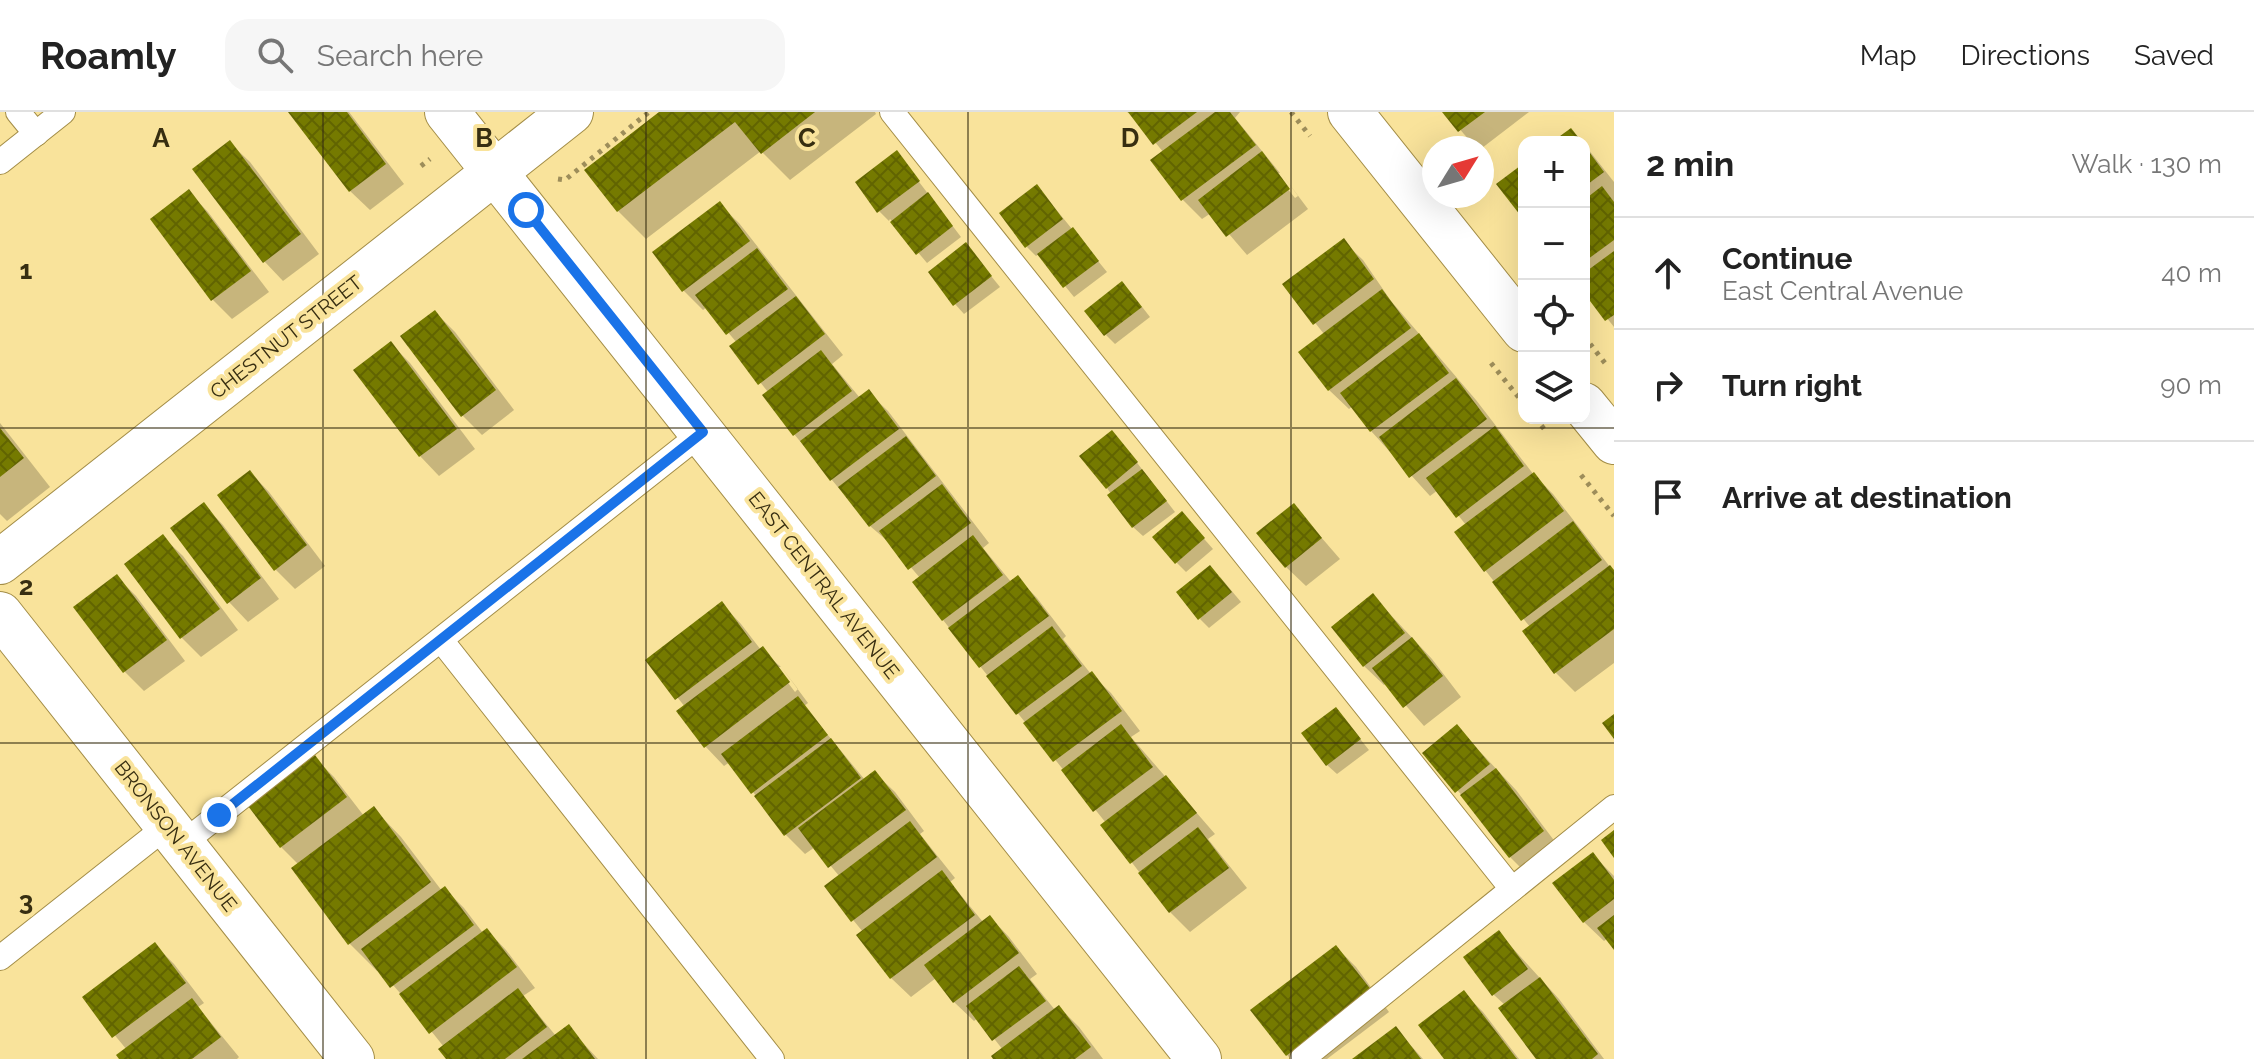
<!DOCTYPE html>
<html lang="en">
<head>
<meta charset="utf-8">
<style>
  :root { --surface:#fff; --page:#f6f6f6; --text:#222; --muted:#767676; --line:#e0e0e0 }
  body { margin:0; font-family:Raleway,sans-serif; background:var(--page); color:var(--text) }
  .controls { position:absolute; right:24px; top:24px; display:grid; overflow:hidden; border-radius:16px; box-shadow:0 8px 32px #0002 }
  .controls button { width:72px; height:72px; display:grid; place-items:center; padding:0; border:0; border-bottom:2px solid var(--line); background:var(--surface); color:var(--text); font:40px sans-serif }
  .compass { position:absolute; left:1422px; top:24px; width:72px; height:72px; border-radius:50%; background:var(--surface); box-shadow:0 8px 32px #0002; rotate:53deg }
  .stop { position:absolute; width:24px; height:24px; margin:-18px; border:6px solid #1a73e8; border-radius:50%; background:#fff }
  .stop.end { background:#1a73e8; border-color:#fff; box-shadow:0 2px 8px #0008 }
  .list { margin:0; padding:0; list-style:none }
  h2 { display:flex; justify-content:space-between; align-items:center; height:104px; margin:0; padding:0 32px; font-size:34px }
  h2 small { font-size:26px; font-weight:400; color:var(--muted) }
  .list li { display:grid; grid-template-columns:52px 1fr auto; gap:24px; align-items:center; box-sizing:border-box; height:112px; padding:0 32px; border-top:2px solid var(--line) }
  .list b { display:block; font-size:30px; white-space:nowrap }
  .list p { margin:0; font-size:26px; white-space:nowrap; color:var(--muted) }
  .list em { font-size:26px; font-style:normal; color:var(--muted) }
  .icon { flex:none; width:44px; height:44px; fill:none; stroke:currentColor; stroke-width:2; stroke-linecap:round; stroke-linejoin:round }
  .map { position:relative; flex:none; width:1614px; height:947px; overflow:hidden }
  header { display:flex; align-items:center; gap:48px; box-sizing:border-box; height:112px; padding:0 40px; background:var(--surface); border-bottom:2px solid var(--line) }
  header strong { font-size:38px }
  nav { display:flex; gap:44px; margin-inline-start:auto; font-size:28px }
  .search { width:560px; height:72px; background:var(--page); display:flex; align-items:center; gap:20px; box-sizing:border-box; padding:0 28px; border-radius:24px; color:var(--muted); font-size:30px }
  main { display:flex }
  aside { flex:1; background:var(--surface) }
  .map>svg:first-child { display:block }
</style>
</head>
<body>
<header>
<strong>Roamly</strong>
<div class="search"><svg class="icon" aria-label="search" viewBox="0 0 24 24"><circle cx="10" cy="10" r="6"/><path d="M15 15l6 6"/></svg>Search here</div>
<nav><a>Map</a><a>Directions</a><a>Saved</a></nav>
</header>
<main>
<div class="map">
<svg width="1614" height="947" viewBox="0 0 1614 947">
  <defs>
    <pattern id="building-cross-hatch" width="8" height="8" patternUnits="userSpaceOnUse" patternTransform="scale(2)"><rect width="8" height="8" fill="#757a00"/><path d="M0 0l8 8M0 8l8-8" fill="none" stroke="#616401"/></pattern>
  </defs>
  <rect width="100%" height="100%" fill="#f9e39b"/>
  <g fill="#0003">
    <path d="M291,0h58l55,72 -34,26 -20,-19z"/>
    <path d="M663,0h212l1,2 -86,66 -29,-29 -115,88 -28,-28 -31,-41z"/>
    <path d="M1127,0h113l-5,6 45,55h-5l20,25 3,-2 -17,-23 27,36 -61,46 -36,-42 -9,6 -19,-19 -30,-39 11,-8 -29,-35z"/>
    <path d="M1445,0h84l-47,36h-6z"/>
    <path d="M230,31l20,19 69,92 -36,27 -19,-20z"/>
    <path d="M1584,32l30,38v145l-30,-38z"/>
    <path d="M897,41l64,84 -34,26 -37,-44 -1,2 -10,-10z"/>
    <path d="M1037,74l70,86 -33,25 -35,-43 -3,2 -9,-9z"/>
    <path d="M189,80l19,20 61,80 -37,27 -19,-19 -60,-80z"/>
    <path d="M719,92l20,19 104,132 -11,9 28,34 8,-6 20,19 101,132 -6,5 29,35 6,-5 19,20 29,38 -3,3 28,35 20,19 29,38 -9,6 84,97 -7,5 39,49 -57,44 -20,-20 -67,-87 3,-2 -163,-203 -23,-42 -29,-34 -21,-18 -76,-92 -26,-42 -36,-45 5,-4 -30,-36 -4,3 -19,-19 -29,-39z"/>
    <path d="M1343,129l20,19 28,41 85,99 58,75 19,19 61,78v91l-39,29 -19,-19 -32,-41 6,-5 -45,-57 -19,-45 -28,-35 -8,6 -59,-65 -18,-25 -4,3 -20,-19 -5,-56 -39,-49z"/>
    <path d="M966,133l34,42 -36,27 -9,-10z"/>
    <path d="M1132,182l18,23 -35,27 -9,-9z"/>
    <path d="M435,200l20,20 59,78 -32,25 -20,-20z"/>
    <path d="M391,232l19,19 65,86 -36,27 -19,-20z"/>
    <path d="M0,311l50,64 -43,34 -7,-7z"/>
    <path d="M1121,330l54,70 -32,24 -10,-9 -26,-39z"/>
    <path d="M250,360l19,20 56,74 -30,23 -20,-20z"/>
    <path d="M204,393l19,20 56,74 -31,23 -19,-20z"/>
    <path d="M1294,394l46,53 -34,27 -20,-19z"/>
    <path d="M1191,412l22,25 -27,23 -10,-10z"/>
    <path d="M163,425l20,19 55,74 -37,27 -19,-19 -55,-73z"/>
    <path d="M116,464l20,20 49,65 -41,30 -19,-19 -49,-65z"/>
    <path d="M1220,465l21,25 -32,26 -9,-9z"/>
    <path d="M1373,484l59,63 29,38 -37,29 -38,-43 -2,2 -20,-19z"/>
    <path d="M722,492l19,20 20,26 20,17h-5l19,25 3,-3 -16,-21 26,35 -4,3 61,74 10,-7 20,19 29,39 -4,3 35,44 -5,4 33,40 7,-5 19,20 28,37 -7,5 25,31 4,-3 20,20 24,32h-108l8,-9 -25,-32 -4,3 -20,-19 -18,-24 -25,19 -20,-19 -28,-46 -37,-45 14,-10 -25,-30 -10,7 -19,-19 -56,-73 -6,4 -19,-20 -20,-39 -37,-47z"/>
    <path d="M1336,597l33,41 -32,24 -10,-9z"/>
    <path d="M1457,615l59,63 46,61 -33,25 -19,-19 -38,-50 -47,-54z"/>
    <path d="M315,646l19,19 30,39 10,-7 27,28 41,54 3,-2 19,19 19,25 4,-3 19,20 29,38 -12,8 33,40 12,-9 30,32h-150l-4,-12 -37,-46 -28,-32 -2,2 -28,-28 -50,-78 -18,-18z"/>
    <path d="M1593,743l21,21v70l-6,-8 -4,3 -20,-19z"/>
    <path d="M1499,821l60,66 45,60h-65l-34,-54 -11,-10z"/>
    <path d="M155,833l19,19 30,39 -6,4 41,50 -2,2h-115l5,-9 -43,-52z"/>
    <path d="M1336,835l20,20 33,45 -62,47h-36l-4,-4z"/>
    <path d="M1464,881l19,19 36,47h-73z"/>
    <path d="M1396,917l27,30h-67z"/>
  </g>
  <g fill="url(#building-cross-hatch)">
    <path d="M288,0h59l39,52 -37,28z"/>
    <path d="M659,0h156l-54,42 -26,-32 -118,90 -33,-42z"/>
    <path d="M1128,0h69l-44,33z"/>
    <path d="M1215,0h15l26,33 -75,56 -31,-41z"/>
    <path d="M1442,0h43l-27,20z"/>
    <path d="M1571,16l11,14h-30z"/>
    <path d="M230,28l71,94 -38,29 -71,-94z"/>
    <path d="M1584,33l20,27 -20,15z"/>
    <path d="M897,38l23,31 -43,32 -22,-31z"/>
    <path d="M1262,39l28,38 -64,48 -28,-37z"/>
    <path d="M1524,51v57l-28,-36z"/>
    <path d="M1037,72l26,35 -38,29 -26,-35z"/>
    <path d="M1602,74l12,16v38l-30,22v-62z"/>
    <path d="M189,77l62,82 -40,30 -61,-82z"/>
    <path d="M928,80l25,34 -37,29 -26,-33z"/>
    <path d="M720,89l30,40 -68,51 -30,-40z"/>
    <path d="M1073,115l26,34 -36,27 -26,-34z"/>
    <path d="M1344,126l30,41 -61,46 -31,-41z"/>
    <path d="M966,130l26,34 -39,30 -25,-34z"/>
    <path d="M757,136l31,41 -62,46 -31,-40z"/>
    <path d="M1614,139v64l-9,6 -21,-28v-20z"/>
    <path d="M1122,169l20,26 -38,29 -20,-25z"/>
    <path d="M1382,177l29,39 -83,63 -30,-39z"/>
    <path d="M796,184l29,38 -67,51 -29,-39z"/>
    <path d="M435,198l61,80 -35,27 -61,-81z"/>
    <path d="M1419,221l30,40 -79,59 -30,-39z"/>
    <path d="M391,229l66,88 -38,28 -66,-87z"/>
    <path d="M821,238l31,41 -59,45 -31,-41z"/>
    <path d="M1456,266l31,41 -78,59 -30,-41z"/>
    <path d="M869,277l30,40 -69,52 -30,-40z"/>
    <path d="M1495,314l29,40 -68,52 -30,-40z"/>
    <path d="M0,316l24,30 -24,19z"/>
    <path d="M1112,318l26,32 -32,27 -27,-33z"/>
    <path d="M906,324l30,40 -67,51 -31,-40z"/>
    <path d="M1142,357l25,32 -35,27 -25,-33z"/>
    <path d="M250,358l57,75 -33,26 -57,-76z"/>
    <path d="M1534,360l30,39 -80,61 -30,-40z"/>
    <path d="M942,372l29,39 -63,47 -29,-39z"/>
    <path d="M204,390l57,76 -34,26 -57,-76z"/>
    <path d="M1294,391l28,35 -37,30 -29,-35z"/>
    <path d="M1182,399l23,27 -30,26 -23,-27z"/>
    <path d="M1573,409l29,39 -81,61 -29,-39z"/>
    <path d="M163,422l57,75 -40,30 -56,-75z"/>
    <path d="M973,423l30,40 -61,46 -30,-39z"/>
    <path d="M1210,453l22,27 -34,28 -22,-28z"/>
    <path d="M1610,453l4,5v59l-60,45 -32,-43z"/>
    <path d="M117,462l50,66 -44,33 -50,-66z"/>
    <path d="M1018,463l31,41 -70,52 -31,-40z"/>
    <path d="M1373,481l32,40 -42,34 -32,-40z"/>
    <path d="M722,489l30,41 -77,58 -30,-40z"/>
    <path d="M1052,514l30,40 -66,49 -30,-39z"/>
    <path d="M1412,525l31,39 -40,32 -31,-40z"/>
    <path d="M763,534l27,36 -86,66 -28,-37z"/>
    <path d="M1092,559l30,40 -69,51 -30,-39z"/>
    <path d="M798,584l30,39 -77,59 -30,-40z"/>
    <path d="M1336,595l25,32 -35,27 -25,-33z"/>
    <path d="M1614,602v25l-12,-16z"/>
    <path d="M1121,612l32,43 -60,45 -32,-42z"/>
    <path d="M1457,612l33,40 -35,29 -33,-40z"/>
    <path d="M831,626l30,40 -77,58 -30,-40z"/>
    <path d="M315,643l32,42 -67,51 -32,-42z"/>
    <path d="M1496,656l48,63 -35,27 -49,-63z"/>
    <path d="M875,658l31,40 -78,58 -30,-40z"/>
    <path d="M1166,663l31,38 -67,51 -30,-39z"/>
    <path d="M374,694l57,76 -83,63 -57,-77z"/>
    <path d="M910,709l27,36 -86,65 -27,-36z"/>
    <path d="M1198,715l31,41 -60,45 -31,-40z"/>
    <path d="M1614,718v28l-13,-18z"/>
    <path d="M1593,740l21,28v19l-31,24 -31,-40z"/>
    <path d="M942,758l33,45 -85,64 -34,-44z"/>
    <path d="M445,774l29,39 -84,63 -29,-39z"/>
    <path d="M990,803l29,38 -66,50 -29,-38z"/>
    <path d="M1614,803v35l-17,-22z"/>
    <path d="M487,816l30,39 -88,67 -30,-40z"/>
    <path d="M1499,818l29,39 -36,27 -29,-39z"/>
    <path d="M155,830l31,41 -74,55 -30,-41z"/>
    <path d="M1336,833l36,46 -86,65 -36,-46z"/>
    <path d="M1019,854l27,35 -54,40 -26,-35z"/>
    <path d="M1540,865l58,77 -6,5h-56l-38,-51z"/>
    <path d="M518,876l29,39 -42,32h-59l-8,-10z"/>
    <path d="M1464,878l53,69h-73l-26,-34z"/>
    <path d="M192,886l29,39 -29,22h-73l-3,-4z"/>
    <path d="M1059,893l32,42 -16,12h-82l-2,-3z"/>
    <path d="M569,912l26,35h-73z"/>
    <path d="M1396,914l25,33h-69z"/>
  </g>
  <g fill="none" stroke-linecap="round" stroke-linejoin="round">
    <g stroke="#a38d47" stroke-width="26">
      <g id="service">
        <path d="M18,0l18,22"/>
        <path d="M892,0l620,777"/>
        <path d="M0,50l63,-50"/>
        <path d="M441,528l331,419"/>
        <path d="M182,732l521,-412"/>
        <path d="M0,846l167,-132"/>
        <path d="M1302,947l312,-252"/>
      </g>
    </g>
    <g stroke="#a38d47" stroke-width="46">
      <g id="minor">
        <path d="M1350,0l174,218"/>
        <path d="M1584,293l30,37"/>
        <path d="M0,450l571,-450"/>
        <path d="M0,502l352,445"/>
      </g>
    </g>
    <g stroke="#a38d47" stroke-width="46">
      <path id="tertiary" d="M447,0l752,947"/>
    </g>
    <g stroke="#9d8d5a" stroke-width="5" stroke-dasharray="4 6" stroke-linecap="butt">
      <path d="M1291,0l19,24"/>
      <path d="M421,54l9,-7"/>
      <path d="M558,67l7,1 84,-68"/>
      <path d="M1584,224l24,31"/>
      <path d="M1491,251l33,41"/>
      <path d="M1535,306l10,12"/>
      <path d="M1581,363l33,41"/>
    </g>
    <use href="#service" stroke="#fff" stroke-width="24"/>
    <use href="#minor" stroke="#fff" stroke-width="44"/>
    <use href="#tertiary" stroke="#fff" stroke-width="44"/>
  </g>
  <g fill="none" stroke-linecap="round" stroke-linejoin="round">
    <path stroke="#1a73e8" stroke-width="10" d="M219,703l484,-383 -177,-222"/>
  </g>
  <path fill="none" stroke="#372e11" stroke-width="2" stroke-opacity="0.55" d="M323,0v947M646,0v947M968,0v947M1291,0v947M0,316h1614M0,631h1614"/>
  <g text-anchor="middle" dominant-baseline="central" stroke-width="8" stroke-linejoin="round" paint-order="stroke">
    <g font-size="20" fill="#372e11" stroke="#f9e39b">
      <text transform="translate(286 225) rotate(-38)">CHESTNUT STREET</text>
      <text transform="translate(824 473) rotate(52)">EAST CENTRAL AVENUE</text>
      <text transform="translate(176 724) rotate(52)">BRONSON AVENUE</text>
    </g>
  </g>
  <g font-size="26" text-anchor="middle" font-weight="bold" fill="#372e11" stroke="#f9e39b" stroke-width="8" stroke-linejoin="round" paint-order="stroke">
    <text x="161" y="35">A</text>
    <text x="484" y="35">B</text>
    <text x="807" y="35">C</text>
    <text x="1130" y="35">D</text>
    <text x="26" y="167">1</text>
    <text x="26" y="483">2</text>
    <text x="26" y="798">3</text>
  </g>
</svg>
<div class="controls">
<button>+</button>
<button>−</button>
<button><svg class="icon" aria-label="locate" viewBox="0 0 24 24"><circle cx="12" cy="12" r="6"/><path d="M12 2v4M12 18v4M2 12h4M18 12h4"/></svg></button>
<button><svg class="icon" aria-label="layers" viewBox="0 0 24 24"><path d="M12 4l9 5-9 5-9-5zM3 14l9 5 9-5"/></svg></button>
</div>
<svg class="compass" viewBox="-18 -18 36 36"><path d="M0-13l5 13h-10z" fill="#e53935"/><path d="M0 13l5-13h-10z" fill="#767676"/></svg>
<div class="stop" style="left:526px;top:98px"></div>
<div class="stop end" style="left:219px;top:703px"></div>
</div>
<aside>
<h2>2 min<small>Walk · 130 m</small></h2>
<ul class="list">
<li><svg class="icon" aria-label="ahead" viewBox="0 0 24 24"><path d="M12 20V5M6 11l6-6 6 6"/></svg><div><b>Continue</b><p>East Central Avenue</p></div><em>40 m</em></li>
<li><svg class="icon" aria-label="right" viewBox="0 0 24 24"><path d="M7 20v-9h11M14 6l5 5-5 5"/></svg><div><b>Turn right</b></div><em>90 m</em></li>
<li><svg class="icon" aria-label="arrive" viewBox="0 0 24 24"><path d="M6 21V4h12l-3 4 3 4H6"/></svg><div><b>Arrive at destination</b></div></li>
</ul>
</aside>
</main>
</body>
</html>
